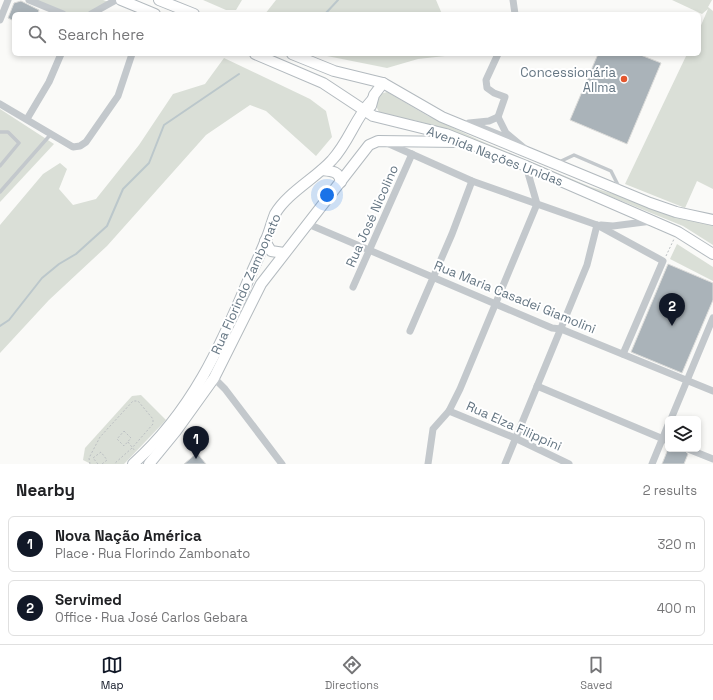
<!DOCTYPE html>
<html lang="en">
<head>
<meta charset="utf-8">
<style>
  :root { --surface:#fff; --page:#f2f2f2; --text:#202124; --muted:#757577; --line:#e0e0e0; --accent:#111827 }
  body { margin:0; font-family:"Space Grotesk",sans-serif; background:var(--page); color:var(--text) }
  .controls { position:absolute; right:12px; bottom:12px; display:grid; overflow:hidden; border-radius:6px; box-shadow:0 2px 6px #0003 }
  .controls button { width:36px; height:36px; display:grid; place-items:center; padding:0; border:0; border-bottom:1px solid var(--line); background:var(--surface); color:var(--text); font:20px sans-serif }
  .you { position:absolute; left:327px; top:195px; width:14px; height:14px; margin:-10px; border:3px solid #fff; border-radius:50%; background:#1a73e8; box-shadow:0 0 0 6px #1a73e833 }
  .badge { display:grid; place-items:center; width:26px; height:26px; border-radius:50%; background:var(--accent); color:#fff; font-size:13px; font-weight:700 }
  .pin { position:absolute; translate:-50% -33px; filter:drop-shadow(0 1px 2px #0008) }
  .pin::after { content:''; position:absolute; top:21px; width:14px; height:12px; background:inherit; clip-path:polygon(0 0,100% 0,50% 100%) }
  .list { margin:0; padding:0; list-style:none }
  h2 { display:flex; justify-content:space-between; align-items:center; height:52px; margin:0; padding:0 16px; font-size:17px }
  h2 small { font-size:13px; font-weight:400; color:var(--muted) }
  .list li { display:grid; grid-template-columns:26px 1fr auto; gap:12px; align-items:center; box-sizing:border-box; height:56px; margin:0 8px 8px; padding:0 8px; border:1px solid var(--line); border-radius:6px }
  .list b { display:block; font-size:15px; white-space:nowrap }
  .list p { margin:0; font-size:13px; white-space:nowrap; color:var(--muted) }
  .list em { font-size:13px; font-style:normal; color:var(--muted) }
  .icon { flex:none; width:22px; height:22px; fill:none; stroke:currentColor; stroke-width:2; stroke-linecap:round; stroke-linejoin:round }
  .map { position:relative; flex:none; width:713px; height:464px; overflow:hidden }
  .search { position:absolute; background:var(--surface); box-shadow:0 2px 6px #0003; left:12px; right:12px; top:12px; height:44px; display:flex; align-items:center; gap:10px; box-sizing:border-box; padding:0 14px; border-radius:6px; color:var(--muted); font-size:15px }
  .sheet { height:180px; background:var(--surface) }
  nav { display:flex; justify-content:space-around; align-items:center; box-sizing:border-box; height:56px; border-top:1px solid var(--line); background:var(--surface); font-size:11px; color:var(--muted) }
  nav a { display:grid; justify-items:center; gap:2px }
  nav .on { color:var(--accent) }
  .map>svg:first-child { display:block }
</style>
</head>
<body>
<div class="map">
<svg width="713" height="464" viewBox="0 0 713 464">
  <rect width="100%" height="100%" fill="#fafaf8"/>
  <g fill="#dadfd7">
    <path d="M32,0h71l6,2 -22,12h-21z"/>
    <path d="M203,0h39l-6,10h-10z"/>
    <path d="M276,0h160l6,14h-177z"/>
    <path d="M672,0h40l-4,7 5,4v178l-16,-8 -12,27 -60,-24 62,-130h12v-24l9,-21 -6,5z"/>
    <path d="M317,54h129l-1,2 -27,3 -31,9z"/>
    <path d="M224,58l86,41 16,12 6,26 -16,19 -50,-45 -16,-6 -44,30 -99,111 -58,54 -49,53v-128l43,-51 17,-11 7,6 -8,20 14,16 23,-6 43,-54 34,-51 32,-10z"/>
    <path d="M387,92l41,24 51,24 112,47 43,13 37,16 42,9v20l-30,-19 -233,-95 -33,-10 -37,-7 -5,-10 5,-10z"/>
    <path d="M0,109l54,35 -54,58z"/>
    <path d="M677,244l36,23v14l-43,-22z"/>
    <path d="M141,395l25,25 -42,44h-33l-8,-4 2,-12 47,-52z"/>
  </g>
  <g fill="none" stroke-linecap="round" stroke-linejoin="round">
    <g stroke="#bbc7cb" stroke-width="2">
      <path d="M325,14l13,-14"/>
      <path d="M0,326l9,-6 33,-42 17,-14 17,-10 31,-28 16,-37 26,-26 15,-38 75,-51"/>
    </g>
  </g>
  <g fill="#aab3b9" stroke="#dcdcda">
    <path d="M21,1l18,9 -1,4h-24v7l-6,-3 6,-15z"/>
    <path d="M598,54h40l23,9 -34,81 -57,-24z"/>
    <path d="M668,264l45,19v17l-31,73 -51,-21z"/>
    <path d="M668,449h15l5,5 -4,10h-22z"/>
    <path d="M197,453l9,11h-22z"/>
  </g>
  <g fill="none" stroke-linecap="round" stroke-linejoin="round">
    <g stroke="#b3babf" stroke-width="12">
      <g id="secondary">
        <path d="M121,0l34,14"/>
        <path d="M159,0l35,14"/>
        <path d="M255,54l68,29 50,33 73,18 80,32 152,66 35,22"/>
        <path d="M292,54l42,17 49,12 59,34 208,86 26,9 37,8"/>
        <path d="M371,106l3,-11 9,-12"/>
        <path d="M322,170c10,1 17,1 19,12"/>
        <path d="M265,241l6,10 13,2"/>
        <path d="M133,464c59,-53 87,-116 117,-188 6,-13 12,-26 17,-39 3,-7 5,-16 8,-23 12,-21 41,-36 57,-54 17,-18 23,-42 40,-60"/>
        <path d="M149,464l27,-33 38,-53 47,-94 108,-139 9,-4 81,1"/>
      </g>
    </g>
    <g stroke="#bbbfc2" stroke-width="1" stroke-dasharray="2 2" stroke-linecap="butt">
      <path d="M666,256l8,-17"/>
      <path d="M124,431l7,7 -7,8 -7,-7z"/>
      <path d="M128,442l7,9"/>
      <path d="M90,464l-1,-6 11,-21 33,-36h5l15,18v5l-21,24 -18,16"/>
      <path d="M98,464l-5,-6 8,-6 6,8 -5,4"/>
    </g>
    <g stroke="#c3c8cc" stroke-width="3.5">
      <path d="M0,132h8l11,11 -19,23"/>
      <path d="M557,163l17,-8 37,16 8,16"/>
      <path d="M0,192l51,-58"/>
    </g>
    <g stroke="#c3c8cc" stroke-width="7">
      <path d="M29,0l34,14"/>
      <path d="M513,0l2,14"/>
      <path d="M91,14l25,-14"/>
      <path d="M0,20l8,-20"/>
      <path d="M498,54l-12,26 1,8 7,5 11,4 -7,20"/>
      <path d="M0,104l73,43 7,-1 6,-4 32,-46 14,-42"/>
      <path d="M27,119l22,-37 12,-28"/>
      <path d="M469,123l20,-2 9,-4 8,16 18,15"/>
      <path d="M475,125l35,14"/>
      <path d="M387,143l85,38 125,44 66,36 -40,93"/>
      <path d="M308,224l244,104 9,1 152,62"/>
      <path d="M601,225l12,1 39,-5"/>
      <path d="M353,287l59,-133"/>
      <path d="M410,331l42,-97 20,-53"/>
      <path d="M214,378l11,11 57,75"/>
      <path d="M537,386l131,55"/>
      <path d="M449,411l66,27 54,26"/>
      <path d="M671,419l42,-101"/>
      <path d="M688,449l25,10"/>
      <path d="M428,464l5,-35 16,-18 11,-22 77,-185 -11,-38"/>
      <path d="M505,464l82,-199 10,-40"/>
      <path d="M652,464l16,-39"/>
    </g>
    <use href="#secondary" stroke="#fff" stroke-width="10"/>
  </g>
  <circle fill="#e4572e" stroke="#fff" stroke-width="1.5" cx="624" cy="79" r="4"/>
  <g text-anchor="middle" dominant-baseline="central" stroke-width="4" stroke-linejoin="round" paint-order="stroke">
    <g font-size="13" fill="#657683" stroke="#fff" text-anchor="end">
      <text x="616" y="72">Concessionária<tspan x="616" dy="15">Allma</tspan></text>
    </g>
    <g font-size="13" fill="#657683" stroke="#fff">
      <text transform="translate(495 156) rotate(21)">Avenida Nações Unidas</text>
      <text transform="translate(372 216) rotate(-66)">Rua José Nicolino</text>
      <text transform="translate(246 284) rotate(-66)">Rua Florindo Zambonato</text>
      <text transform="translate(515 297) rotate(22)">Rua Maria Casadei Giamolini</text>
      <text transform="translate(514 426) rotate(24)">Rua Elza Filippini</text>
    </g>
  </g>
</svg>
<div class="controls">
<button><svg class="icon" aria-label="layers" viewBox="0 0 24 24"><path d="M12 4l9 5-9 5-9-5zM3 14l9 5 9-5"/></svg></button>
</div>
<div class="you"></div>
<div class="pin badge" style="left:196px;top:459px">1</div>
<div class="pin badge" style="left:672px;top:326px">2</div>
<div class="search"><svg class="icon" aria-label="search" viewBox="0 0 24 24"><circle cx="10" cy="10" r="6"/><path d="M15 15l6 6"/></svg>Search here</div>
</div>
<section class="sheet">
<h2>Nearby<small>2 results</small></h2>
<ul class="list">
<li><span class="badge">1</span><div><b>Nova Nação América</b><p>Place · Rua Florindo Zambonato</p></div><em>320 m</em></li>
<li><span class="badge">2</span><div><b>Servimed</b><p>Office · Rua José Carlos Gebara</p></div><em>400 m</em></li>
</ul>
</section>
<nav>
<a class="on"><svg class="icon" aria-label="map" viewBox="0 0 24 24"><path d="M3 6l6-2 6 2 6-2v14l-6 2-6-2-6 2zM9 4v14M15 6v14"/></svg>Map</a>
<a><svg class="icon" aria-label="directions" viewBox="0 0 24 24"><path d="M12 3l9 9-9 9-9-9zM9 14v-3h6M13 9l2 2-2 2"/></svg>Directions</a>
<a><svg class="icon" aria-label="saved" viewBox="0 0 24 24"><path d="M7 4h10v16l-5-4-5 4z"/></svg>Saved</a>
</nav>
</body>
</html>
